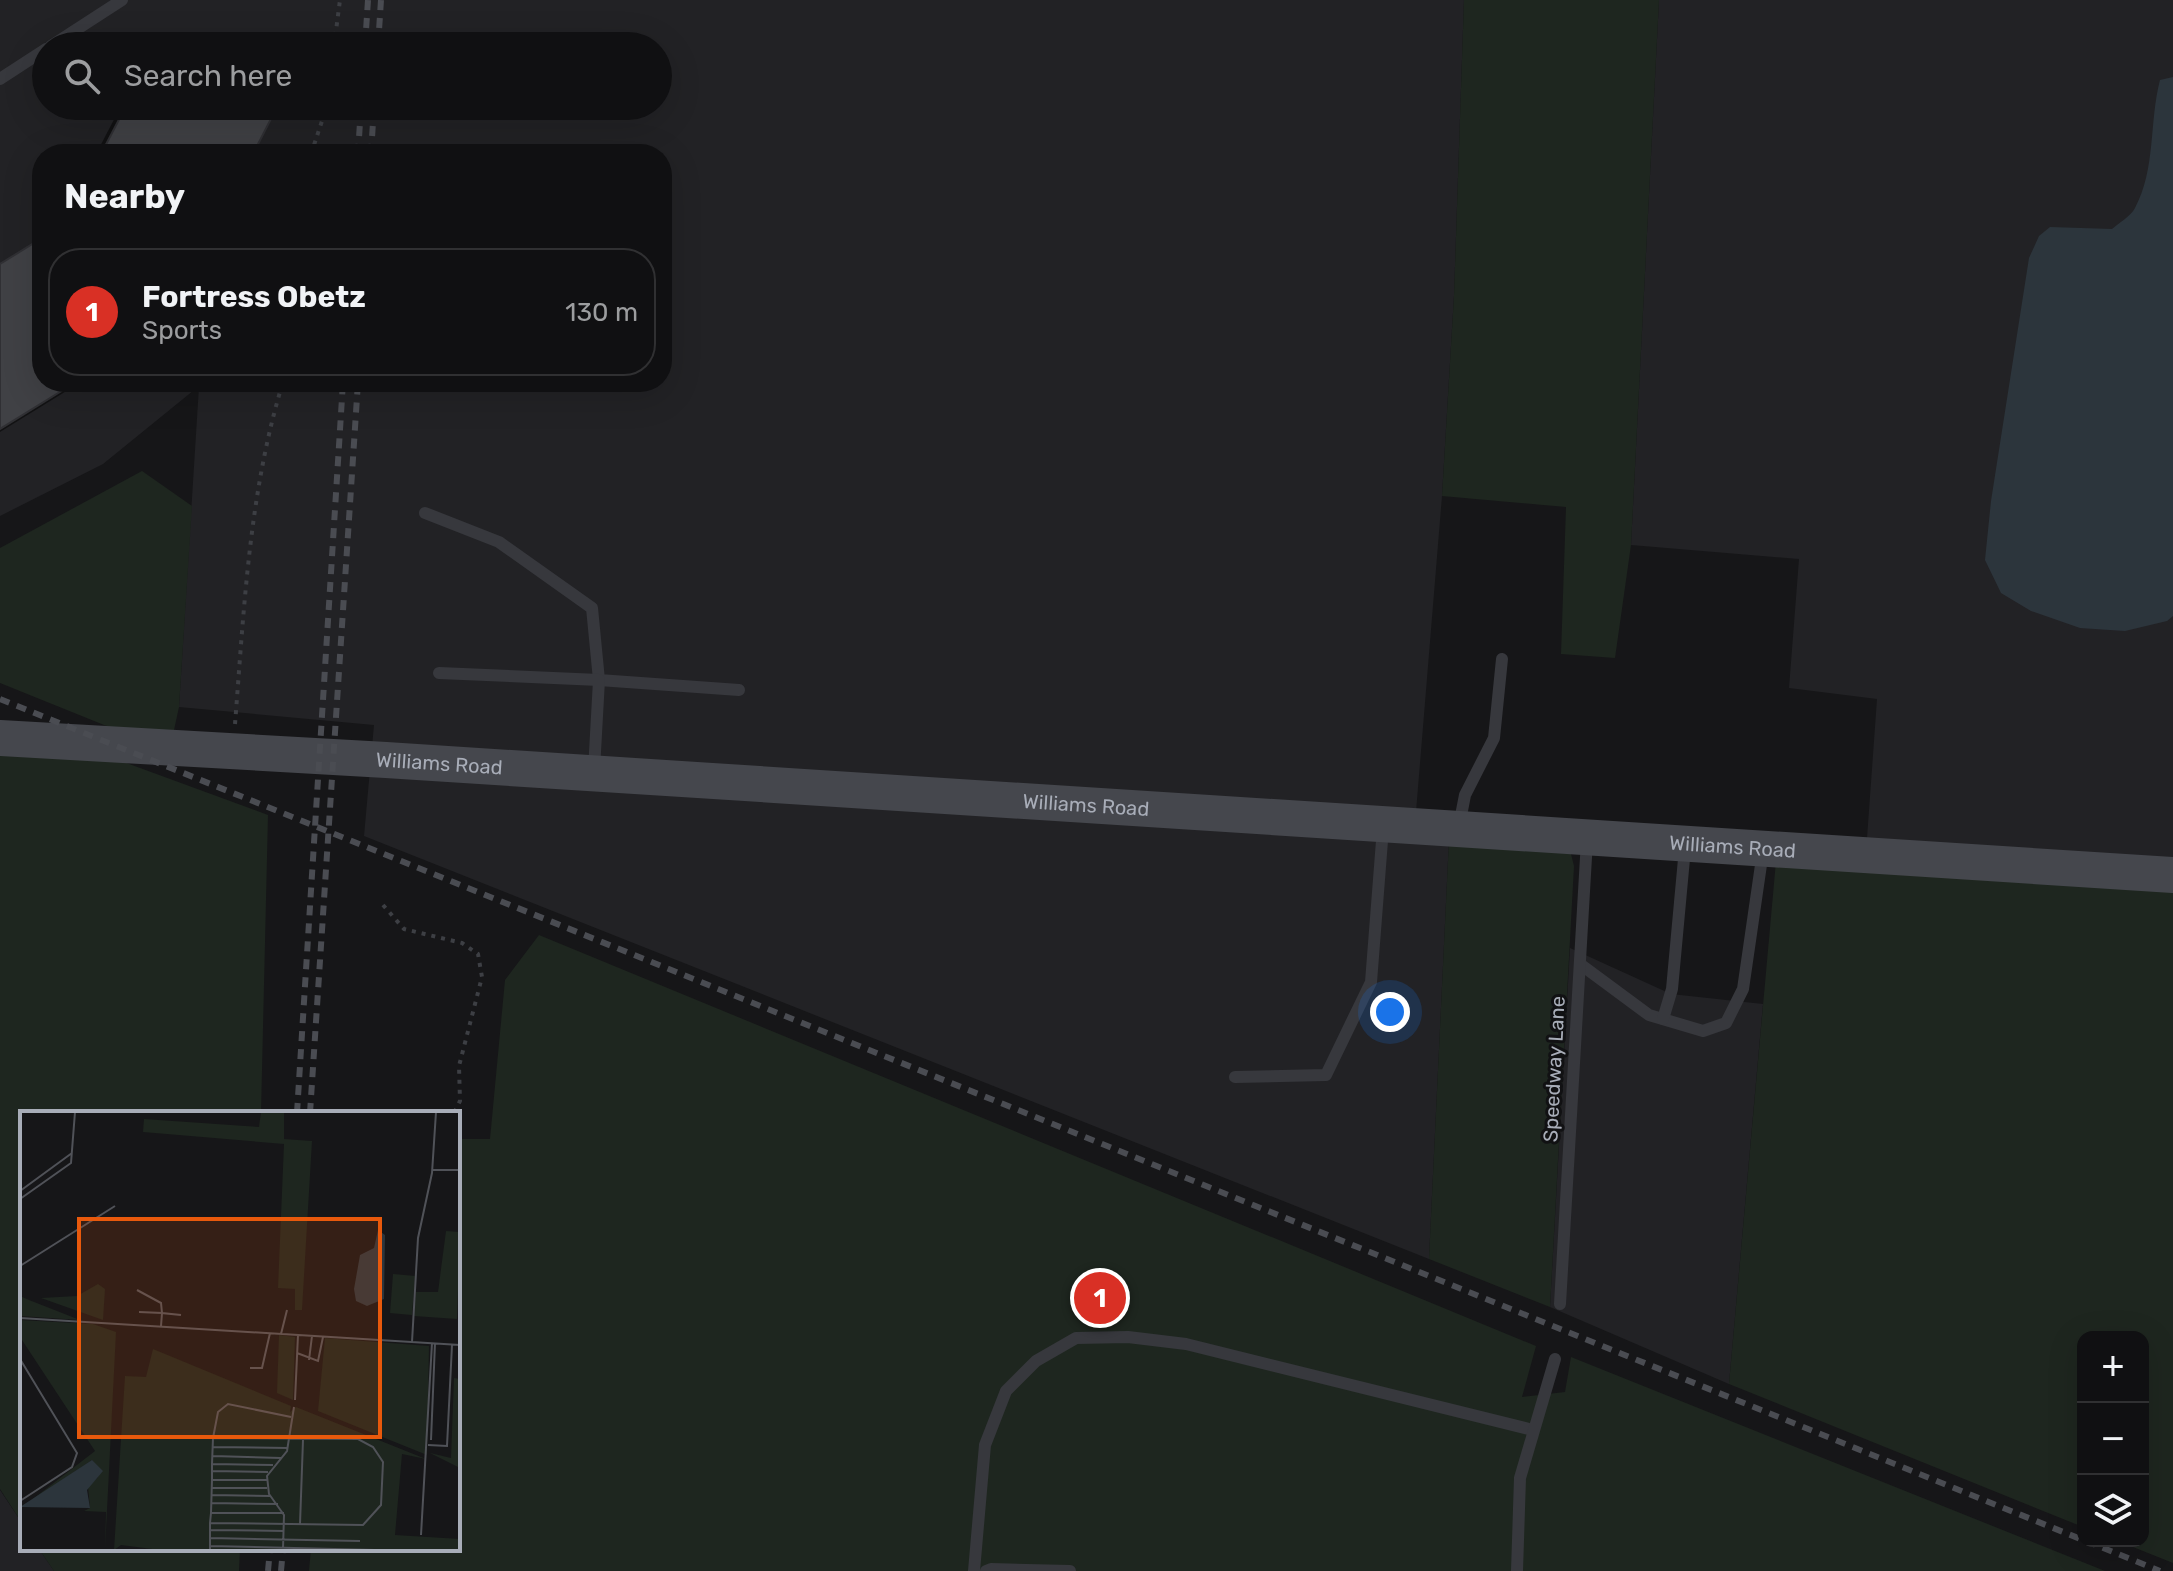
<!DOCTYPE html>
<html lang="en">
<head>
<meta charset="utf-8">
<style>
  :root { --surface:#101012; --page:#1e1e20; --text:#f1f3f6; --muted:#9c9d9f; --line:#303032; --accent:#d93025 }
  body { margin:0; font-family:Rubik,sans-serif; background:var(--page); color:var(--text) }
  .controls { position:absolute; right:24px; bottom:24px; display:grid; overflow:hidden; border-radius:16px; box-shadow:0 8px 32px #0002 }
  .controls button { width:72px; height:72px; display:grid; place-items:center; padding:0; border:0; border-bottom:2px solid var(--line); background:var(--surface); color:var(--text); font:40px sans-serif }
  .you { position:absolute; left:1390px; top:1012px; width:28px; height:28px; margin:-20px; border:6px solid #fff; border-radius:50%; background:#1a73e8; box-shadow:0 0 0 12px #1a73e833 }
  .badge { display:grid; place-items:center; width:52px; height:52px; border-radius:50%; background:var(--accent); color:#fff; font-size:26px; font-weight:700 }
  .pin { position:absolute; translate:-50% -50%; border:4px solid #fff; box-shadow:0 2px 8px #0006 }
  .list { margin:0; padding:0; list-style:none }
  h2 { display:flex; justify-content:space-between; align-items:center; height:104px; margin:0; padding:0 32px; font-size:34px }
  h2 small { font-size:26px; font-weight:400; color:var(--muted) }
  .list li { display:grid; grid-template-columns:52px 1fr auto; gap:24px; align-items:center; box-sizing:border-box; height:128px; margin:0 16px 16px; padding:0 16px; border:2px solid var(--line); border-radius:32px }
  .list b { display:block; font-size:30px; white-space:nowrap }
  .list p { margin:0; font-size:26px; white-space:nowrap; color:var(--muted) }
  .list em { font-size:26px; font-style:normal; color:var(--muted) }
  .icon { flex:none; width:44px; height:44px; fill:none; stroke:currentColor; stroke-width:2; stroke-linecap:round; stroke-linejoin:round }
  .map { position:relative; flex:none; width:2173px; height:1571px; overflow:hidden }
  .search { position:absolute; background:var(--surface); box-shadow:0 8px 32px #0002; left:32px; top:32px; width:640px; height:88px; display:flex; align-items:center; gap:20px; box-sizing:border-box; padding:0 28px; border-radius:44px; color:var(--muted); font-size:30px }
  .panel { position:absolute; background:var(--surface); box-shadow:0 8px 32px #0002; left:32px; top:144px; width:640px; height:248px; border-radius:32px }
  .map>svg:first-child { display:block }
</style>
</head>
<body>
<div class="map">
<svg width="2173" height="1571" viewBox="0 0 2173 1571">
  <rect width="100%" height="100%" fill="#161618"/>
  <g fill="#222225" fill-rule="evenodd">
    <path d="M0,0h1464l-10,296 -12,200 -26,316 33,28 -20,419 -1065,-423 10,-111 -195,-18 20,-321 -96,78 -103,52zM46,46h612v60h-612zM42,154h620v228h-620z"/>
    <path d="M1659,0h514v885l-308,-19 12,-167 -88,-11 10,-129 -168,-14z"/>
    <path d="M1570,948l101,46 92,10 -34,380 -179,-77z"/>
    <path d="M0,1490l22,33v26h17l15,22h-54z"/>
  </g>
  <g fill="#1e261f">
    <path d="M1464,0h195l-28,545 -16,113 -54,-4 5,-147 -124,-11 12,-200z"/>
    <path d="M142,471l50,35 -13,201 -5,23 -60,-1 -114,-46v-135z"/>
    <path d="M0,748l102,6 166,61 -7,298h-239v410l-22,-34z"/>
    <path d="M1449,840l122,14 3,12 -24,441 -121,-48z"/>
    <path d="M1776,861l397,24v678l-55,-22h25v-204h-60v190l-354,-143z"/>
    <path d="M539,935l997,411 -14,51 43,-5 6,-35 534,214h-1796l2,-22h147v-410h32l15,-159z"/>
    <path d="M39,1549h201l-1,22h-185z"/>
  </g>
  <path fill="#2c353c" d="M2173,77v539l-6,5 -42,10 -45,-3 -49,-17 -30,-18 -16,-33 6,-59 38,-243 10,-22 11,-9 62,2c7,-6 19,-13 23,-21 21,-39 14,-86 25,-128z"/>
  <g fill="#0007">
    <path d="M121,106h134l-4,48h-155z"/>
    <path d="M42,240v142h39l-81,50v-165z"/>
  </g>
  <g fill="#404145" stroke="#303034" stroke-width="2">
    <path d="M126,106h134l14,7 -21,41h-152z"/>
    <path d="M42,238v144h34l-76,47v-165z"/>
  </g>
  <g fill="none" stroke-linecap="round" stroke-linejoin="round">
    <g stroke="#3d3f44" stroke-width="4" stroke-dasharray="4 6" stroke-linecap="butt">
      <path d="M334,46l6,-46"/>
      <path d="M311,154l16,-48"/>
      <path d="M235,724c9,-114 14,-232 48,-342"/>
      <path d="M383,905l21,24 58,14 16,11 4,23 -23,89 1,35 -6,12"/>
    </g>
    <g stroke="#37383d" stroke-width="12">
      <path d="M51,46l71,-46"/>
      <path d="M0,79l46,-30"/>
      <path d="M425,513l74,29 93,66 7,72 140,10"/>
      <path d="M439,673l160,7 -5,90"/>
      <path d="M1459,826l6,-31 29,-57 8,-79"/>
      <path d="M1580,964l69,51 54,16 23,-8 17,-34 20,-138"/>
      <path d="M1663,1019l9,-30 13,-141"/>
      <path d="M1235,1077l91,-2 45,-93 12,-154"/>
      <path d="M1560,1304l27,-464"/>
      <path d="M974,1571l11,-126 21,-54 30,-30 40,-23 52,-1 58,7 347,86"/>
      <path d="M986,1571l5,-2 79,2"/>
      <path d="M1517,1571l3,-93 35,-119"/>
    </g>
    <path stroke="#45474d" stroke-width="36" id="s1" d="M0,738l386,22 1787,115"/>
    <g stroke="#4a4c52" stroke-width="6" stroke-dasharray="10 8" stroke-linecap="butt">
      <path d="M365,46l3,-46"/>
      <path d="M378,46l3,-46"/>
      <path d="M358,154l3,-48"/>
      <path d="M371,154l3,-48"/>
      <path d="M0,699l2083,841"/>
      <path d="M297,1113l46,-731"/>
      <path d="M310,1113l48,-731"/>
      <path d="M2086,1541l74,30"/>
      <path d="M268,1571l2,-22"/>
      <path d="M281,1571l2,-22"/>
    </g>
  </g>
  <g text-anchor="middle" dominant-baseline="central" stroke-width="6" stroke-linejoin="round" paint-order="stroke">
    <g font-size="20" fill="#a8adb8" stroke="#111113">
      <text stroke="none"><textPath href="#s1" startOffset="440">Williams Road</textPath></text>
      <text stroke="none"><textPath href="#s1" startOffset="1088">Williams Road</textPath></text>
      <text stroke="none"><textPath href="#s1" startOffset="1736">Williams Road</textPath></text>
      <text transform="translate(1554 1069) rotate(-87)">Speedway Lane</text>
    </g>
  </g>
  <g transform="translate(20 1111)">
    <rect width="440" height="440" fill="#161618"/>
    <path d="M241,1h23v27l28,2 -10,169h-7v-21l-17,-1 6,-144 -141,-12 1,-13 115,8zM426,120l14,1 -3,87 -43,-3 2,-24h22zM373,163l22,2 -3,39 -22,-2zM78,173l7,5 -2,31 -62,-22 36,-2zM0,185l9,4 51,20 -60,-4zM0,209l73,4 23,8 -11,218 1,-38 -22,-1 6,-3 -2,-21 10,-10 -6,-17 -72,49 75,-58 -75,-114zM259,224l16,2 -2,63 -16,-7zM305,227l104,8 -2,109 -109,-44zM133,238l138,57 -1,6 6,-5 130,52 -24,-5 -7,81 65,4v11h-300l-39,-5 -7,5 11,-174 21,1zM434,267l6,1v89l-30,-15 21,5z" fill="#1e261f"/>
    <path d="M358,119l7,5 -1,64 -17,7 -11,-5 -2,-12 6,-34 14,-7zM72,349l11,11 -16,19 3,18 -70,-1z" fill="#2c353c"/>
    <path fill="none" stroke="#505258" stroke-width="2" d="M412,59h28M0,80l52,-38M0,88l51,-36 4,-51M0,155l95,-60M117,179l24,13 1,10 19,2M119,201l23,1 -1,13M0,207l440,27M261,223l6,-24M392,231l6,-104 14,-65 4,-61M277,242l21,8 5,-24M0,248l57,94 -5,14 -52,34M289,249l3,-24M230,257h12l8,-35M275,289l3,-65M193,327l5,-26 10,-8 63,13M411,329l4,-97M408,334l19,1 5,-101M193,336l75,1M193,345l68,2M192,353l61,1M192,360l56,1M192,369h55M192,377h55M191,384l59,1M191,392l67,1M191,402h73M280,413l3,-84M190,419l74,1M401,424l11,-192M190,427l150,3M190,435l165,4M263,438l1,-34 -15,-21 -2,-18 20,-25 7,-44M190,439v-27l1,-10 1,-33v-16l1,-26 145,1 15,8 10,15 -2,43 -18,20 -153,-2"/>
    <path fill="#e8590c" fill-opacity="0.15" stroke="#e8590c" stroke-width="4" d="M59,108h301v218h-301z"/>
    <rect width="440" height="440" fill="none" stroke="#a8adb8" stroke-width="4"/>
  </g>
</svg>
<div class="controls">
<button>+</button>
<button>−</button>
<button><svg class="icon" aria-label="layers" viewBox="0 0 24 24"><path d="M12 4l9 5-9 5-9-5zM3 14l9 5 9-5"/></svg></button>
</div>
<div class="you"></div>
<div class="pin badge" style="left:1100px;top:1298px">1</div>
<div class="search"><svg class="icon" aria-label="search" viewBox="0 0 24 24"><circle cx="10" cy="10" r="6"/><path d="M15 15l6 6"/></svg>Search here</div>
<section class="panel">
<h2>Nearby<small></small></h2>
<ul class="list">
<li><span class="badge">1</span><div><b>Fortress Obetz</b><p>Sports</p></div><em>130 m</em></li>
</ul>
</section>
</div>
</body>
</html>
